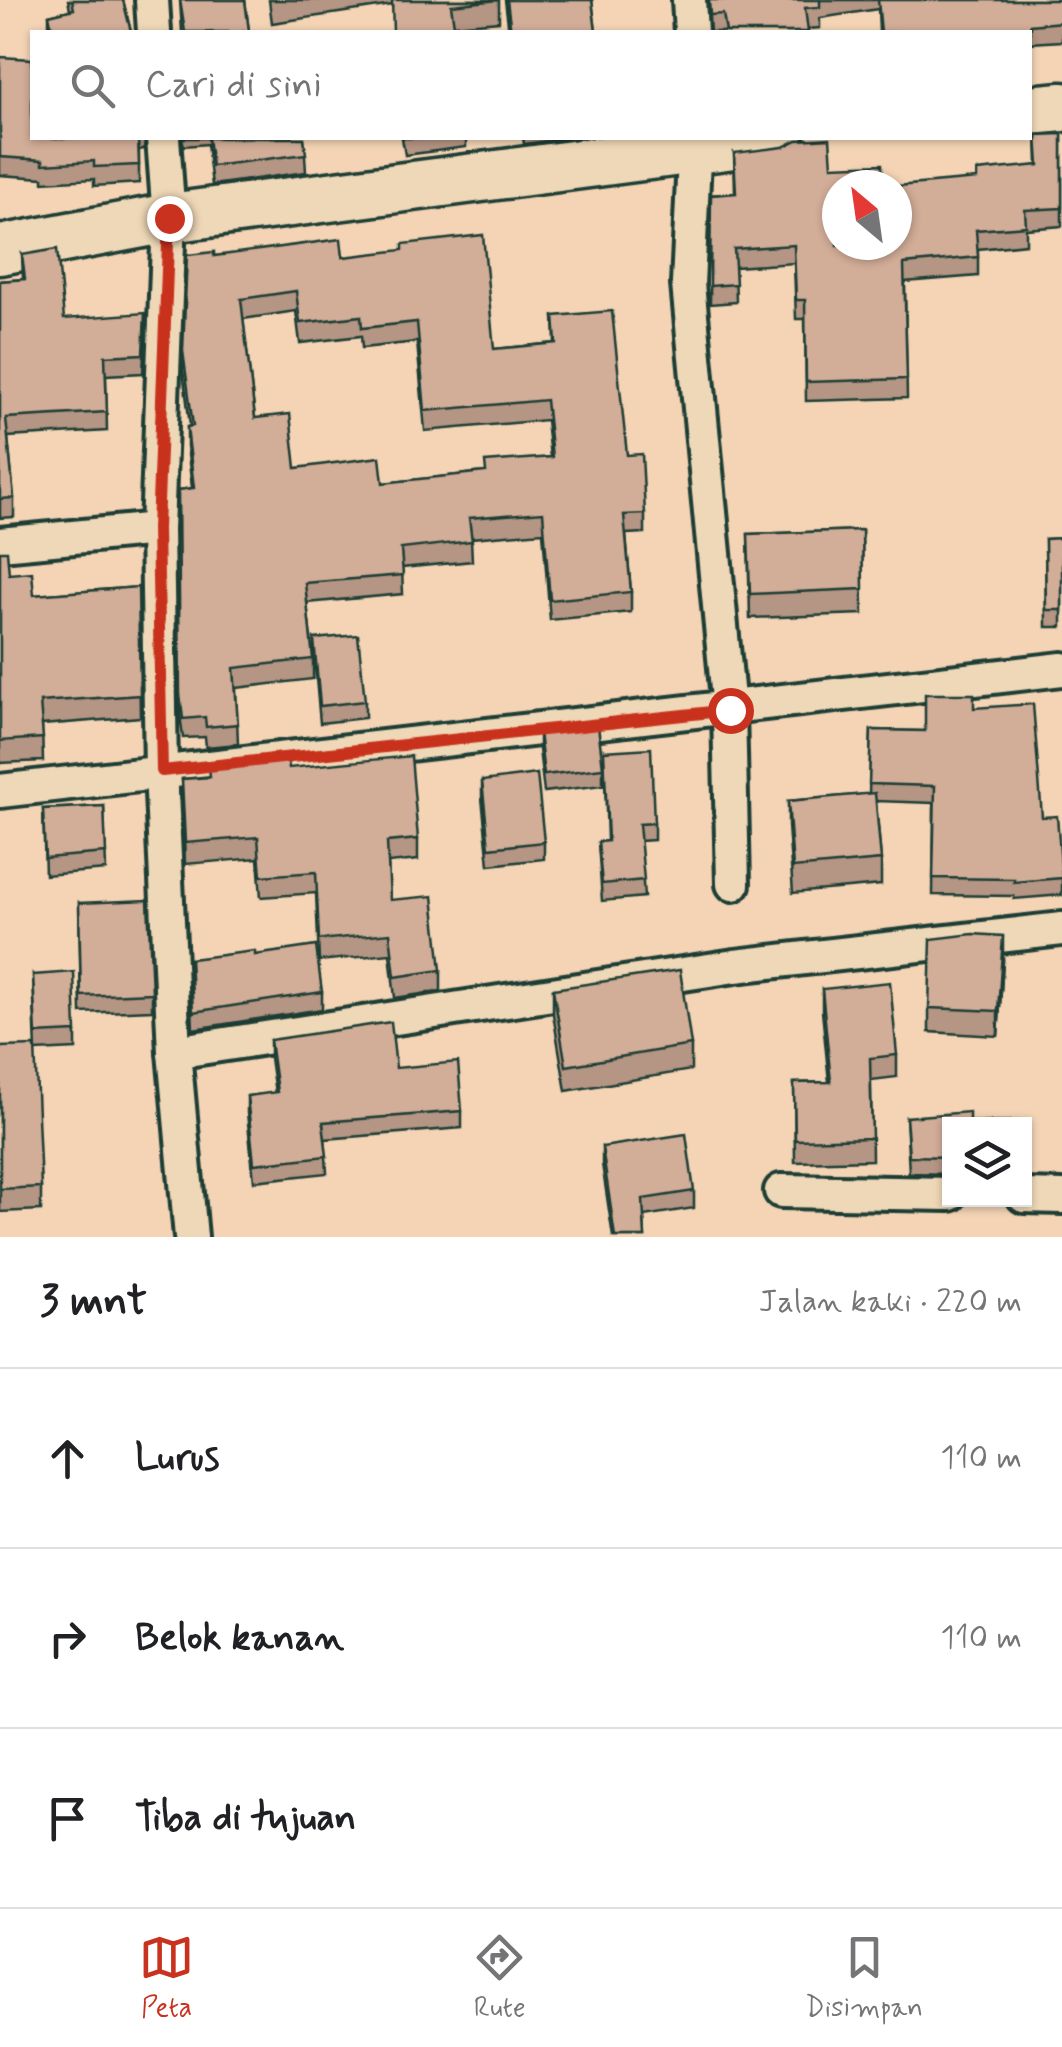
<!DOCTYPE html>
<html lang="id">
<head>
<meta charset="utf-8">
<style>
  :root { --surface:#fff; --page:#f2f2f2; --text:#202124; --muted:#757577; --line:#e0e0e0; --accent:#c8321e }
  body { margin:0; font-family:Mynerve,sans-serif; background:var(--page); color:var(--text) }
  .controls { position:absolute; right:30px; bottom:30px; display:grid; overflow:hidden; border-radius:0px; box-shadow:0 2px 8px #0004 }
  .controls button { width:90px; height:90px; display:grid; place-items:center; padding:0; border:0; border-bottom:2px solid var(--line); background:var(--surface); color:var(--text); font:50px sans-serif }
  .compass { position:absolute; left:822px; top:170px; width:90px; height:90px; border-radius:50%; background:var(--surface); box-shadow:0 2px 8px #0004; rotate:331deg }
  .stop { position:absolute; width:30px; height:30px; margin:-22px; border:8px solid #c8321e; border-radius:50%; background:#fff }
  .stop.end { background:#c8321e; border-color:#fff; box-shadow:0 2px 10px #0008 }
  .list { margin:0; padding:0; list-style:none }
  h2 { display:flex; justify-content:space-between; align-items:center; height:130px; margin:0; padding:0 40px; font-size:42px }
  h2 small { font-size:32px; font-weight:400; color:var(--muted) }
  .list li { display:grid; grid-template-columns:65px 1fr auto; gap:30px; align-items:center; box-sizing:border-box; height:180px; padding:0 40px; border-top:2px solid var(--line) }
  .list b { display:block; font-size:38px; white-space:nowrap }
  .list em { font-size:32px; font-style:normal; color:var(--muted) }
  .icon { flex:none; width:55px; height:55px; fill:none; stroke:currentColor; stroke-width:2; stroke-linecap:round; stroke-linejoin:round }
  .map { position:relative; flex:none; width:1062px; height:1237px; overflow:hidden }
  .search { position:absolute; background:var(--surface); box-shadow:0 2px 8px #0004; left:30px; right:30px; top:30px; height:110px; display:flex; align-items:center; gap:25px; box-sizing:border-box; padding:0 35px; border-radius:0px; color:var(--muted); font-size:38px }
  .sheet { height:670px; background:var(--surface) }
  nav { display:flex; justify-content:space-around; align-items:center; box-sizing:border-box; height:140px; border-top:2px solid var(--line); background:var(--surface); font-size:28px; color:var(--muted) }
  nav a { display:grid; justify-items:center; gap:5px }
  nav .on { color:var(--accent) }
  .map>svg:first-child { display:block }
</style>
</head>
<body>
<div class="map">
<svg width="1062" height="1237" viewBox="0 0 1062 1237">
  <rect width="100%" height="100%" fill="#f4d4b5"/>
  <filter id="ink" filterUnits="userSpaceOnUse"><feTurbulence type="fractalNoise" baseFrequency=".01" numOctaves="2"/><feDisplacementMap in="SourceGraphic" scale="20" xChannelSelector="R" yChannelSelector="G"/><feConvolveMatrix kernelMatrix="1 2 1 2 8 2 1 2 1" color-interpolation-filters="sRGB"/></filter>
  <g filter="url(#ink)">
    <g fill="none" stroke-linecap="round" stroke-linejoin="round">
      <g stroke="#1f3d34" stroke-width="40">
        <g id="street">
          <path d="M152,0l2,32"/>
          <path d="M689,0l2,32"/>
          <path d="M163,138l6,80 -12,311 4,242 13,281 17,185"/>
          <path d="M695,138l-7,146 41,425 4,175"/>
          <path d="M0,544l157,-15"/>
          <path d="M0,791l1062,-122"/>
          <path d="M174,1052l561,-86 327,-37"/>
          <path d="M781,1191l169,3"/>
          <path d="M1024,1196l38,1"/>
        </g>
      </g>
      <g stroke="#1f3d34" stroke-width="55">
        <g id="secondary">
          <path d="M1030,110l32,-3"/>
          <path d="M0,250l169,-32 610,-80"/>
        </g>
      </g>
      <use href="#street" stroke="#efd8b7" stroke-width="32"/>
      <use href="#secondary" stroke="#efd8b7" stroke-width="48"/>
    </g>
    <g fill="#b59583" stroke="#1f3d34" stroke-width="2.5" fill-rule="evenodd">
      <path d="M68,0h55l8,32h-82v-17l21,-5z"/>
      <path d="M180,0h65l4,32h-67z"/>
      <path d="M269,0h230v21l-45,4 -62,-20 -120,18z"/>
      <path d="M505,0h87l4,32h-87z"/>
      <path d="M708,0h354v41l-32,2v5v-16h-151l-1,-23 -58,9v10l-12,1v3h-98z"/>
      <path d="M0,57l32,81h113l-1,11 -5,1v33l-45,3v-7l-51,3v-4l-43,-3z"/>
      <path d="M1062,134v92l-36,3v15l-48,5v27l-73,6 2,116 -101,3 -1,-82h-9l-2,-56 -59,4 1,35 -26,2 1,-109 24,-2 -1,-40 103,92 140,-66 61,-14 -1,-30z"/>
      <path d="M182,138h122l2,34 -94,13 -5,-41 -23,2z"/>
      <path d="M402,138h64v9l-61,8z"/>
      <path d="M523,138h47l-46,6z"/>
      <path d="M22,255l42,64 81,13 -2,41 -37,2 1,56 -99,6 6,61v19l-14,1v-237l23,-2z"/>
      <path d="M214,256l129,1 151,92 61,-6 -1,-27 73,139 18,59v19l-19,1 5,58v20l-81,8 -7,-88 -72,6 1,23 -70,7 1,26 -96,9 6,56v20l-77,9 2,56 -32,3 -1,-10 -22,1 -3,-24 -2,-224 14,-2 -5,-42v-19l3,-1 -7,-56v-19zM296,311l4,32 61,-7 1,12 55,-6 8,89 121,-11 4,37 -65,15 -102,11 -87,-15 -41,-50 -12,-99z"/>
      <path d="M862,530l1,84 -113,4 -2,-84z"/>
      <path d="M1062,538v89h-16l-1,-88z"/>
      <path d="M0,551l9,23 25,21 104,-8 2,130 -98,8 1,36 -43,2z"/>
      <path d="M314,639l51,62v17l-45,5 -6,-67z"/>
      <path d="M974,708l68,109 20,61v17l-48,4v-3l-81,-1 1,-92 -58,-2 5,59v25l-88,8 -5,-67v-25l81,-7 2,-64 54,1z"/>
      <path d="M539,732l64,36v17l-59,7 -5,-43z"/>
      <path d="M604,751l50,72v17l-14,1 4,56 -42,4 -4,-59 9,-1z"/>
      <path d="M289,768l129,71v21l-30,3 2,37 51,70v21l-46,7 -5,-44 -71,7 -3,-68 -55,4 -3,-39 -73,6 -3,-85z"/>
      <path d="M482,781l62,61v17l-55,6 -7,-67z"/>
      <path d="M104,806l2,64 -61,5 -2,-66z"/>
      <path d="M79,903l73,90v17l-71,3z"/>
      <path d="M255,955l67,37v17l-129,20 -3,-70z"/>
      <path d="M1003,961l-5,75 -69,-4v-24z"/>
      <path d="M33,975l43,57v17l-40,2z"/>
      <path d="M553,989l138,56v25l-125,21 -13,-77z"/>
      <path d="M822,989l75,66v22l-26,3 1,80 -77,2 -1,-79 35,-1 -7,-71z"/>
      <path d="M270,1040l126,28 66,43v17l-137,11 2,34 -73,8 -7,-68v-17l28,-3 -5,-35z"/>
      <path d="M0,1047l41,140v23l-41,2z"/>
      <path d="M906,1117l44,7v50l-41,-1z"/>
      <path d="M602,1147l92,44v17l-50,8 1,21h-32l-11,-73z"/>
    </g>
    <path fill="#93796a" stroke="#1f3d34" stroke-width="2.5" d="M1003,936v25l-5,75v-25z"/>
    <g fill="#d2ad98" stroke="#1f3d34" stroke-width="2.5" fill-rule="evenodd">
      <path d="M72,0h51l8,32h-78l-4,-17 25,-6z"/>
      <path d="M180,0h65l4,31 -10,1h-54z"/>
      <path d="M392,0h107l-48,5 4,27h-62z"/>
      <path d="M507,0h85l4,32h-85z"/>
      <path d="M709,0h111v7l-15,1 3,24h-82l-3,-18 -13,1z"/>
      <path d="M878,0h184v22l-32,3v4l-64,3h-85z"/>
      <path d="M0,57l32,2v79h106l1,27 -45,2v-6l-51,3v-4l-43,-3z"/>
      <path d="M1062,134v74l-37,2 1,16 -50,4 2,27 -74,7 3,115 -101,3 -1,-82h-9l-2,-55 -60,4 2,35 -26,2 1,-91 25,-2 -2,-40 49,-6 14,-7 33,-2 2,28 50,-2 1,21h-46v60h60v-59l80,-7v-8l62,-6 -2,-30z"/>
      <path d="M208,138h96l2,16 -94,12z"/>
      <path d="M483,235l11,114 62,-6 -2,-27 58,-5 15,144 15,-1 3,60 -21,1 7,77 -81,8 -7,-88 -74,6 3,23 -71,8 2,26 -98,8 8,76 -79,9 4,56 -32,3 -1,-10 -22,2 -3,-25 -2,-204 16,-2 -7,-61 6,-1 -10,-75 4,-96 27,-3v4l127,-17 2,18 60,-7v-6zM296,291l4,32 61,-7 1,12 55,-6 8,89 121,-11 6,57 -67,5 1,10 -103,11 -3,-26 -84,11 -6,-54 -35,4 -14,-119z"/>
      <path d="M57,249l7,70 81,-6 -2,41 -38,2 2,56 -101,6 8,80 -14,1v-218l25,-2 -3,-24z"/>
      <path d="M862,530l1,59 -113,5 -2,-60z"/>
      <path d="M1062,538v72h-16l-1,-71z"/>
      <path d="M0,551h7l2,23 23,-2 2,23 104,-8 2,108 -100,7 3,36 -43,3z"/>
      <path d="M358,635l7,66 -45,5 -6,-67z"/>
      <path d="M925,694h49v14l59,-4 9,113 15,-1 5,62 -48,4v-3l-81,-1 2,-92 -66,-2 2,-54 54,1z"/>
      <path d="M598,725l5,43 -59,7 -5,-43z"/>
      <path d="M651,748l3,75 -15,1 5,56 -42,4 -4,-42 10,-1 -4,-90z"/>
      <path d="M411,756l7,83 -31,3 3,58 43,-4 8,74 -46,7 -5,-44 -71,7 -3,-68 -55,4 -3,-39 -73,6 -3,-64 28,-2 -1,-11 35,-4 44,-2 1,8z"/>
      <path d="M537,774l7,68 -55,6 -7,-67z"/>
      <path d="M875,793l6,67 -88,8 -5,-67z"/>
      <path d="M104,806l2,47 -61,5 -2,-49z"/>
      <path d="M148,900l4,93 -71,3 -2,-93z"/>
      <path d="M973,934l30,2 -5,75 -69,-3 2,-69z"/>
      <path d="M316,946l6,46 -129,20 -3,-53 65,-8v4z"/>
      <path d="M680,970l11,75 -125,21 -13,-77z"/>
      <path d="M74,972l2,60 -40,2 -3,-59z"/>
      <path d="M890,982l7,73 -27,3 2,80 -77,2 -1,-57 37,-1 -9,-93z"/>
      <path d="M391,1022l5,46 62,-6 4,49 -139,11 4,34 -73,8 -7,-68 30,-4 -7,-52z"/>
      <path d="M35,1046l6,141 -41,2v-142z"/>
      <path d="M969,1112v10l51,-1v3h-70v33l-41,-1 -3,-39z"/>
      <path d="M686,1134l8,57 -51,8 2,38h-30l-13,-90z"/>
    </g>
  </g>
  <g fill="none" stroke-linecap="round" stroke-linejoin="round" filter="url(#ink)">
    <path stroke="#c8321e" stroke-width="12" d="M169,218l-12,311 5,242 568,-61"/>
  </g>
</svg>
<div class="controls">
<button><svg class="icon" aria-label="layers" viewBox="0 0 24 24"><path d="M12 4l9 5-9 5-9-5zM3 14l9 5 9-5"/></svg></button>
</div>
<svg class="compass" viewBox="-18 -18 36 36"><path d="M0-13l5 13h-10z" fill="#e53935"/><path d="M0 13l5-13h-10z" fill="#757577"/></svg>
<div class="stop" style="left:730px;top:710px"></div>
<div class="stop end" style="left:169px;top:218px"></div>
<div class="search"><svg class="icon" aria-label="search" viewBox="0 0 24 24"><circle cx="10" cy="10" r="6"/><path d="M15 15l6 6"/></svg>Cari di sini</div>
</div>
<section class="sheet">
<h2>3 mnt<small>Jalan kaki · 220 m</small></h2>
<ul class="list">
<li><svg class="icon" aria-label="ahead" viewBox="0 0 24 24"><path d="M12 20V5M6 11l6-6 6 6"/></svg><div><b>Lurus</b></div><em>110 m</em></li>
<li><svg class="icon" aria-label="right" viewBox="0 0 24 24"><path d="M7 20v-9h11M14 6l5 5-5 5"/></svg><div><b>Belok kanan</b></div><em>110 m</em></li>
<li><svg class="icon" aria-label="arrive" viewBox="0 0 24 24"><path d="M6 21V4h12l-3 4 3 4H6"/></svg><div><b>Tiba di tujuan</b></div></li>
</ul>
</section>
<nav>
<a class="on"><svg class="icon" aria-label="map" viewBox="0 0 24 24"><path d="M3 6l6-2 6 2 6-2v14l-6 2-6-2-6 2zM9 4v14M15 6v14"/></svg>Peta</a>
<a><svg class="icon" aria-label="directions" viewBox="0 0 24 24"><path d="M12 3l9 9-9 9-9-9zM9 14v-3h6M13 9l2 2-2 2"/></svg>Rute</a>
<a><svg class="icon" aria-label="saved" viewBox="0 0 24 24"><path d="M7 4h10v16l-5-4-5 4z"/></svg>Disimpan</a>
</nav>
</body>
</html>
